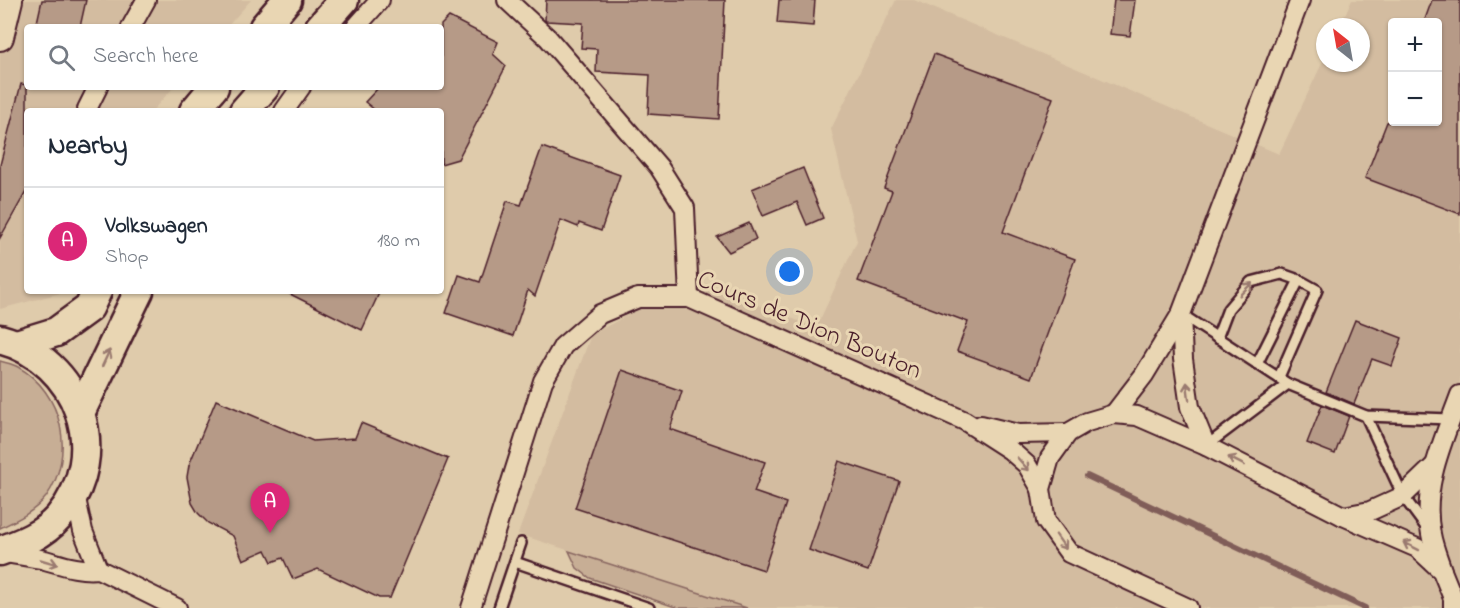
<!DOCTYPE html>
<html lang="en">
<head>
<meta charset="utf-8">
<style>
  :root { --surface:#fff; --page:#f2f2f3; --text:#1f2937; --muted:#747a83; --line:#e0e1e3; --accent:#db2777 }
  body { margin:0; font-family:"Indie Flower",sans-serif; background:var(--page); color:var(--text) }
  .controls { position:absolute; right:18px; top:18px; display:grid; overflow:hidden; border-radius:6px; box-shadow:0 2px 4px #0004 }
  .controls button { width:54px; height:54px; display:grid; place-items:center; padding:0; border:0; border-bottom:2px solid var(--line); background:var(--surface); color:var(--text); font:30px sans-serif }
  .compass { position:absolute; left:1316px; top:18px; width:54px; height:54px; border-radius:50%; background:var(--surface); box-shadow:0 2px 4px #0004; rotate:329deg }
  .you { position:absolute; left:790px; top:272px; width:21px; height:21px; margin:-15px; border:4px solid #fff; border-radius:50%; background:#1a73e8; box-shadow:0 0 0 9px #1a73e833 }
  .badge { display:grid; place-items:center; width:39px; height:39px; border-radius:50%; background:var(--accent); color:#fff; font-size:20px; font-weight:700 }
  .pin { position:absolute; translate:-50% -50px; filter:drop-shadow(0 2px 3px #0008) }
  .pin::after { content:''; position:absolute; top:32px; width:21px; height:18px; background:inherit; clip-path:polygon(0 0,100% 0,50% 100%) }
  .list { margin:0; padding:0; list-style:none }
  h2 { display:flex; justify-content:space-between; align-items:center; height:78px; margin:0; padding:0 24px; font-size:26px }
  h2 small { font-size:20px; font-weight:400; color:var(--muted) }
  .list li { display:grid; grid-template-columns:39px 1fr auto; gap:18px; align-items:center; box-sizing:border-box; height:108px; padding:0 24px; border-top:2px solid var(--line) }
  .list b { display:block; font-size:22px; white-space:nowrap }
  .list p { margin:0; font-size:20px; white-space:nowrap; color:var(--muted) }
  .list em { font-size:20px; font-style:normal; color:var(--muted) }
  .icon { flex:none; width:33px; height:33px; fill:none; stroke:currentColor; stroke-width:2; stroke-linecap:round; stroke-linejoin:round }
  .map { position:relative; flex:none; width:1460px; height:608px; overflow:hidden }
  .search { position:absolute; background:var(--surface); box-shadow:0 2px 4px #0004; left:24px; top:24px; width:420px; height:66px; display:flex; align-items:center; gap:15px; box-sizing:border-box; padding:0 21px; border-radius:6px; color:var(--muted); font-size:22px }
  .panel { position:absolute; background:var(--surface); box-shadow:0 2px 4px #0004; left:24px; top:108px; width:420px; height:186px; border-radius:6px }
  .map>svg:first-child { display:block }
</style>
</head>
<body>
<div class="map">
<svg width="1460" height="608" viewBox="0 0 1460 608">
  <rect width="100%" height="100%" fill="#dfcbab"/>
  <filter id="ink" filterUnits="userSpaceOnUse"><feTurbulence type="fractalNoise" baseFrequency=".0167" numOctaves="2"/><feDisplacementMap in="SourceGraphic" scale="12" xChannelSelector="R" yChannelSelector="G"/><feConvolveMatrix kernelMatrix="1 2 1 2 8 2 1 2 1" color-interpolation-filters="sRGB"/></filter>
  <g filter="url(#ink)">
    <g fill="#d3bca0" fill-rule="evenodd">
      <path d="M0,0h251l-24,27h-200v60h147l-22,24h-125v180h41l-68,18z"/>
      <path d="M896,0h18l365,154 46,-97v6h36v-36h-22l13,-27h108v608h-713l-229,-74 73,-199 103,-56 122,49 41,-87 -26,-112zM1392,22h46v100h-46z"/>
    </g>
    <g fill="#c7ae95" stroke="#886660" stroke-width="1.5">
      <path d="M0,361c6,2 13,3 18,6 45,25 58,88 28,130 -12,15 -29,23 -46,31z"/>
      <path d="M569,551l178,57h-69l-88,-30 -13,-10z"/>
    </g>
    <g fill="none" stroke-linecap="round" stroke-linejoin="round">
      <path stroke="#805d59" stroke-width="6" d="M1087,476l278,132"/>
    </g>
    <g fill="#b69a87" stroke="#4a1f2b" stroke-width="1.5">
      <path d="M42,0h44l-6,27h-44z"/>
      <path d="M546,0h179l-6,119 -71,-5 2,-39 -54,-3 1,-23 -16,-1 2,-25 -37,-2 -1,-1z"/>
      <path d="M779,0h36l-2,26 -36,-3z"/>
      <path d="M1114,0h21l-5,36 -20,-2z"/>
      <path d="M1432,0h28v214l-95,-36 22,-56h50v-100h-13z"/>
      <path d="M449,17l49,25 -5,12 13,12 -48,93 -17,5v-53h-65l-11,-9 14,-15h62v-62z"/>
      <path d="M934,54l119,44 -50,134 72,27 -44,119 -74,-27 11,-29 -110,-41 34,-90 -8,-3z"/>
      <path d="M21,84l6,1v105l-27,48v-73z"/>
      <path d="M542,147l78,28 -19,56 -22,-8 -1,4 -17,-7 -26,76 -7,-6 -15,46 -67,-23 13,-38 21,7 27,-81 14,4z"/>
      <path d="M803,168l20,50 -16,7 -10,-23 -34,14 -11,-27z"/>
      <path d="M749,223l7,16 -27,13 -12,-15z"/>
      <path d="M284,291h96l-18,39z"/>
      <path d="M1355,320l47,18 -10,28 -20,-7 -18,45 -28,-12z"/>
      <path d="M622,370l60,21 -12,38 95,33 -11,30 32,11 -22,67 -189,-62z"/>
      <path d="M216,400l97,41 42,-3 6,-15 87,36 -58,139h-11l-61,-29 -25,10 -10,-21 -11,4 -6,-12 -23,10 -10,-24 -25,-13 -10,-10 -6,-10 -5,-26 2,-12z"/>
      <path d="M1322,405l27,11 -14,38 -28,-11z"/>
      <path d="M839,461l60,20 -31,90 -59,-21z"/>
    </g>
    <g fill="none" stroke-linecap="round" stroke-linejoin="round">
      <g stroke="#4a1f2b" stroke-width="14">
        <g id="lane">
          <path d="M1181,314l107,70 78,32 85,3"/>
          <path d="M1217,338l11,-29 23,-27 31,-8 17,6 -42,84"/>
          <path d="M1279,377l38,-87 -18,-10"/>
          <path d="M1366,416l37,80 23,31"/>
          <path d="M1206,446l82,-62"/>
          <path d="M515,562l134,46"/>
          <path d="M499,608l22,-65"/>
        </g>
      </g>
      <g stroke="#4a1f2b" stroke-width="22">
        <g id="street">
          <path d="M507,0l41,38 111,129 26,41 4,90"/>
          <path d="M131,27l15,-27"/>
          <path d="M356,27l24,-27"/>
          <path d="M87,109l11,-22"/>
          <path d="M284,111l17,-24"/>
          <path d="M1181,314l2,45 7,48 16,39"/>
          <path d="M1114,414l30,-39 37,-61 119,-314"/>
          <path d="M981,425l37,9 50,-1"/>
          <path d="M75,494l8,37 15,38"/>
          <path d="M1343,516l27,-5 33,-15 31,-30"/>
          <path d="M1,552c15,3 30,5 44,8 18,5 34,11 53,9l79,39"/>
          <path d="M1442,570c-4,-12 -9,-24 -11,-36 -10,-48 13,-95 29,-139"/>
          <path d="M471,608l72,-227 20,-35 37,-32 38,-16h51l276,123 45,29 17,15 14,24"/>
          <path d="M1188,608l-119,-55 -23,-32 -5,-32 9,-31 18,-25 19,-11 27,-8 23,2 69,30 137,70 74,32 25,23 11,27v10"/>
        </g>
      </g>
      <g stroke="#4a1f2b" stroke-width="30">
        <path id="secondary" d="M0,37l9,-37"/>
      </g>
      <g stroke="#4a1f2b" stroke-width="33">
        <g id="primary">
          <path d="M264,27l23,-27"/>
          <path d="M320,27l24,-27"/>
          <path d="M194,111l20,-24"/>
          <path d="M244,111l21,-24"/>
          <path d="M0,339c79,21 113,114 59,178 -16,18 -37,26 -59,34"/>
          <path d="M17,344l39,-12 33,-24 8,-17"/>
          <path d="M81,411l58,-120"/>
        </g>
      </g>
      <use href="#lane" stroke="#e9d6b3" stroke-width="9"/>
      <use href="#street" stroke="#e9d6b3" stroke-width="18"/>
      <use href="#secondary" stroke="#e9d6b3" stroke-width="26"/>
      <use href="#primary" stroke="#e9d6b3" stroke-width="28"/>
    </g>
    <defs><path id="oneway-shaft" d="M-6 0H5M1.5-3L5.5 0L1.5 3" fill="none" stroke-width="1.6" stroke-linecap="round" stroke-linejoin="round" transform="scale(1.5)"/></defs>
    <g stroke="#9a7a6f">
      <use href="#oneway-shaft" transform="translate(1246 289) rotate(-45)"/>
      <use href="#oneway-shaft" transform="translate(106 358) rotate(-65)"/>
      <use href="#oneway-shaft" transform="translate(1188 391) rotate(-97)"/>
      <use href="#oneway-shaft" transform="translate(1236 461) rotate(-153)"/>
      <use href="#oneway-shaft" transform="translate(1023 464) rotate(48)"/>
      <use href="#oneway-shaft" transform="translate(1061 542) rotate(55)"/>
      <use href="#oneway-shaft" transform="translate(1411 546) rotate(-153)"/>
      <use href="#oneway-shaft" transform="translate(49 562) rotate(16)"/>
    </g>
  </g>
  <g text-anchor="middle" dominant-baseline="central" stroke-width="6" stroke-linejoin="round" paint-order="stroke">
    <g font-size="26" fill="#4a1f2b" stroke="#e9d6b3">
      <text transform="translate(809 326) rotate(23)">Cours de Dion Bouton</text>
    </g>
  </g>
</svg>
<div class="controls">
<button>+</button>
<button>−</button>
</div>
<svg class="compass" viewBox="-18 -18 36 36"><path d="M0-13l5 13h-10z" fill="#e53935"/><path d="M0 13l5-13h-10z" fill="#747a83"/></svg>
<div class="you"></div>
<div class="pin badge" style="left:270px;top:533px">A</div>
<div class="search"><svg class="icon" aria-label="search" viewBox="0 0 24 24"><circle cx="10" cy="10" r="6"/><path d="M15 15l6 6"/></svg>Search here</div>
<section class="panel">
<h2>Nearby<small></small></h2>
<ul class="list">
<li><span class="badge">A</span><div><b>Volkswagen</b><p>Shop</p></div><em>180 m</em></li>
</ul>
</section>
</div>
</body>
</html>
